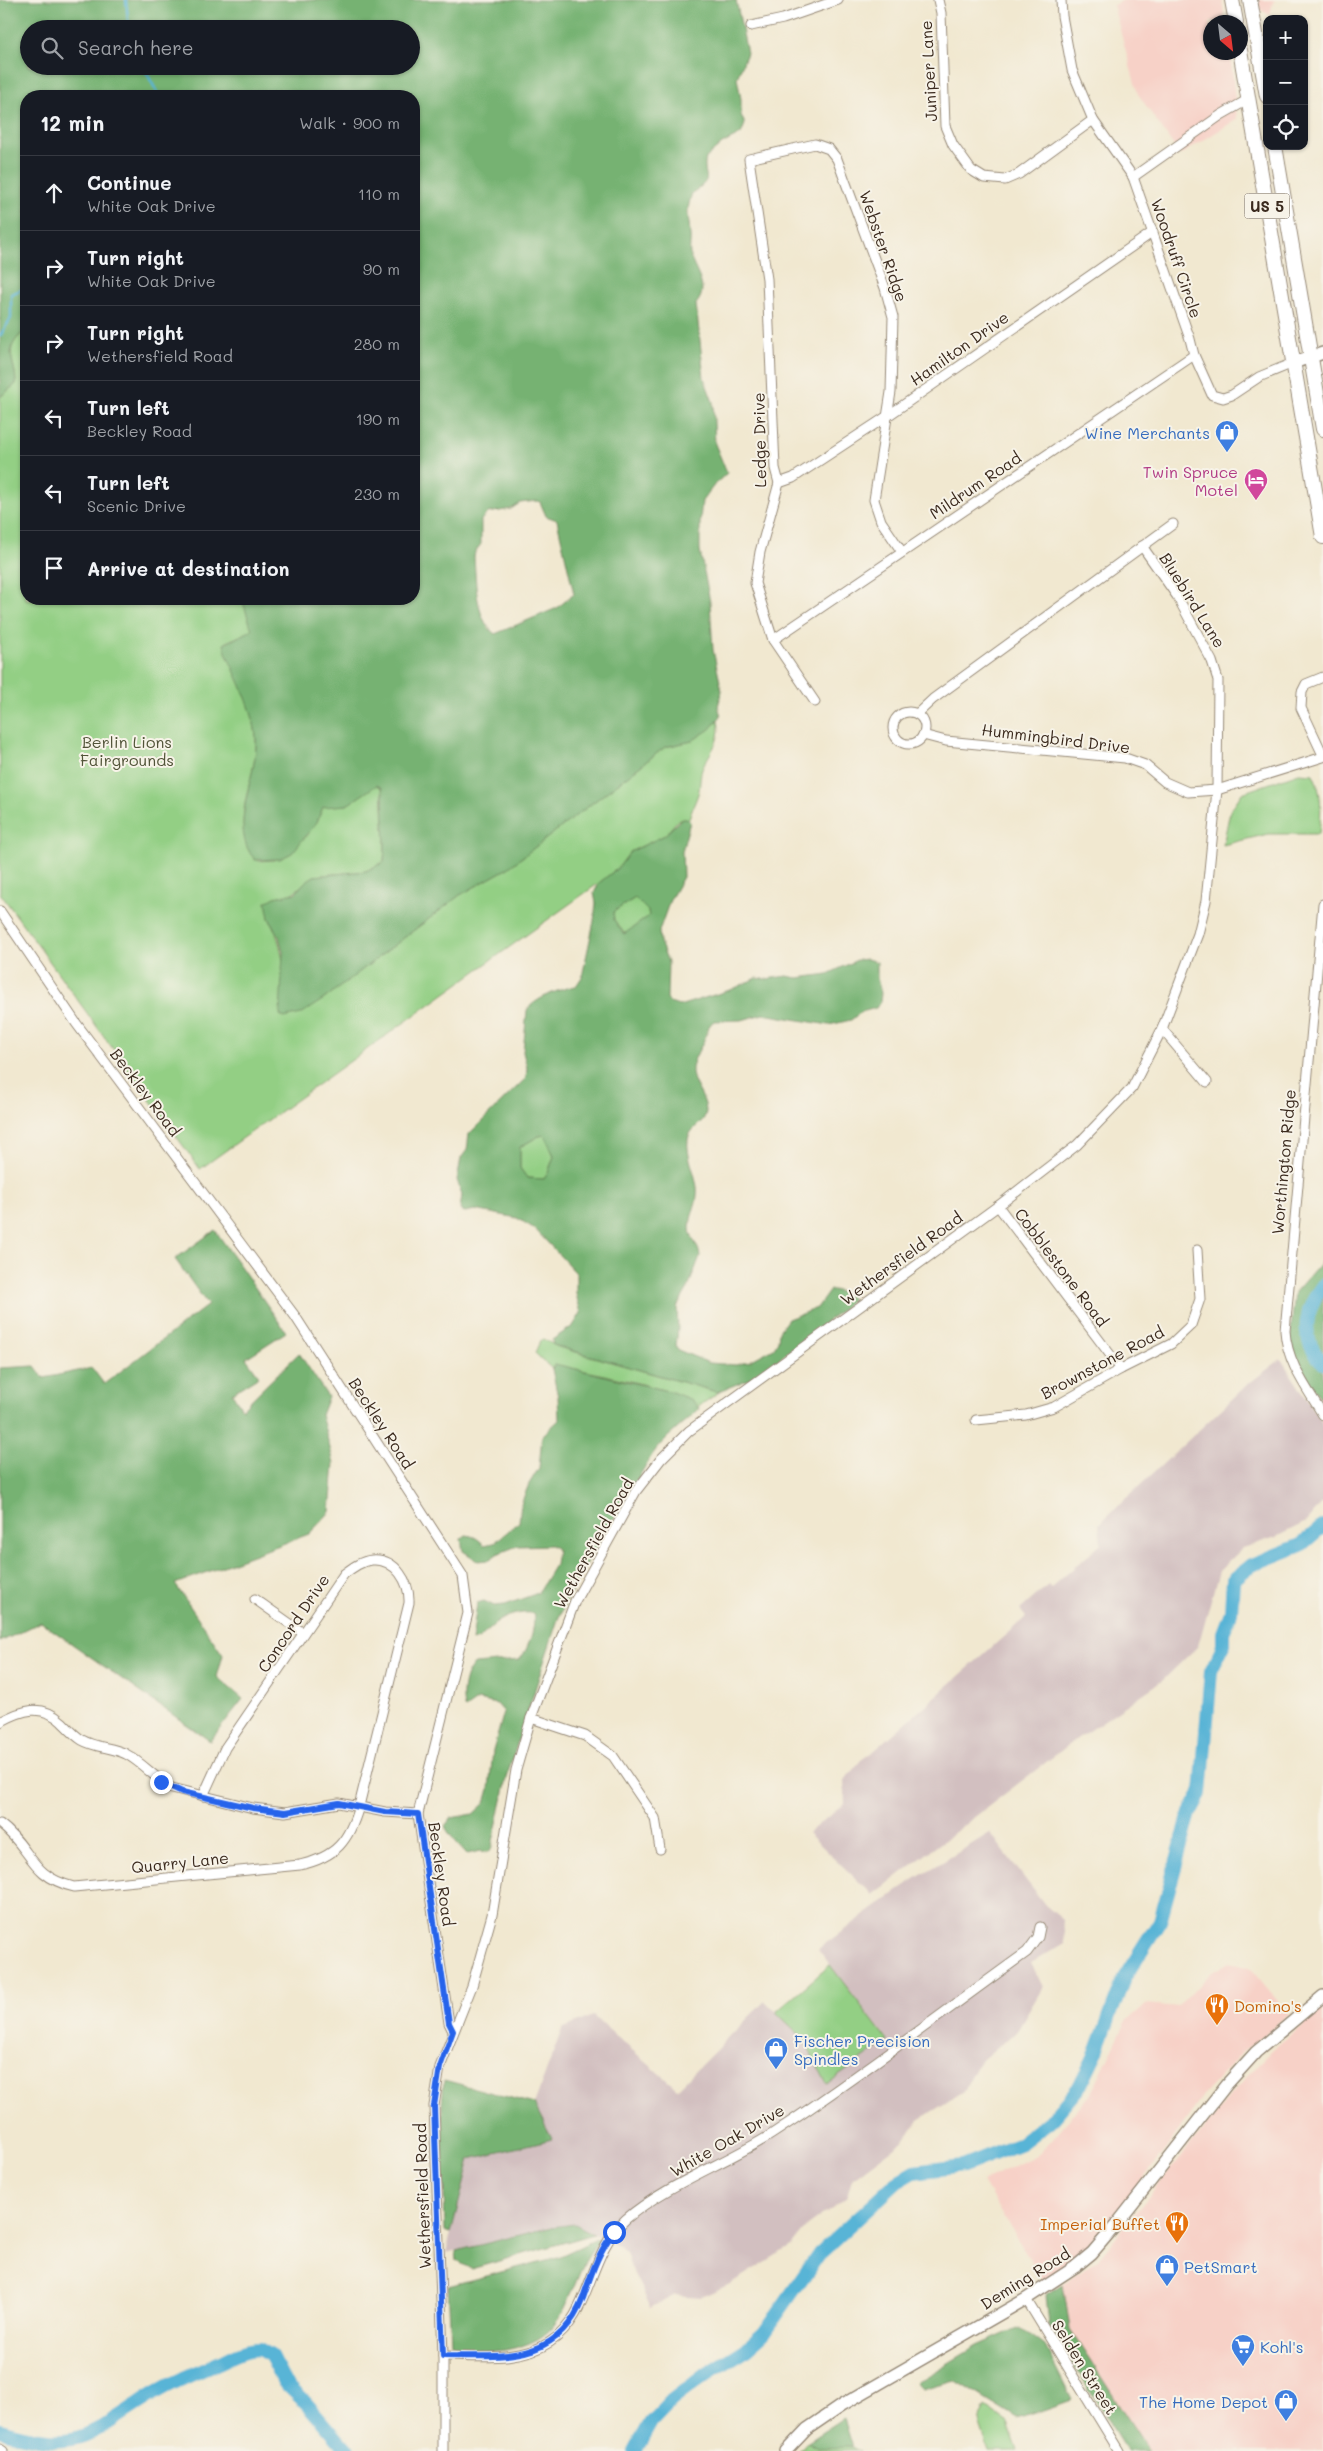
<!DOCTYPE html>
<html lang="en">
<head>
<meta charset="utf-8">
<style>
  :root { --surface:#171b24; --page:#242831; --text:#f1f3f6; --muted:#9ea1a6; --line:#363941 }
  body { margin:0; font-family:Mali,sans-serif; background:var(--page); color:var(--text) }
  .controls { position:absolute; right:15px; top:15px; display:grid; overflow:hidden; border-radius:10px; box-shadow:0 1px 4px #0004 }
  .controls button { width:45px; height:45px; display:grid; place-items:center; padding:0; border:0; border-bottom:1px solid var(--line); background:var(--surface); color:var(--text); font:25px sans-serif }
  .compass { position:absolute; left:1203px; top:15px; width:45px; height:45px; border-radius:50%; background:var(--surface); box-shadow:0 1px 4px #0004; rotate:152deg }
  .stop { position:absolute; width:15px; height:15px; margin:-11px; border:4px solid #2563eb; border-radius:50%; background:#fff }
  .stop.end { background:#2563eb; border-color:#fff; box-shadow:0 1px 5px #0008 }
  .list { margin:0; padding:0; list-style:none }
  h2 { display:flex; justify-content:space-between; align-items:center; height:65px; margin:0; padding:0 20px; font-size:21px }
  h2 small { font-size:16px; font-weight:400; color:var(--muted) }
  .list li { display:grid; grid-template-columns:32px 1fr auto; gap:15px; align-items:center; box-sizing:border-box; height:75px; padding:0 20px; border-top:1px solid var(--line) }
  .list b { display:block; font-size:19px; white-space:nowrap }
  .list p { margin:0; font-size:16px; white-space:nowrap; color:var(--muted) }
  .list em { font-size:16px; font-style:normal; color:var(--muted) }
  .icon { flex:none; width:28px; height:28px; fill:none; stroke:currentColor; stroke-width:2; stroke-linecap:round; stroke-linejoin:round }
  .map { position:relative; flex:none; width:1323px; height:2451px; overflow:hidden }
  .search { position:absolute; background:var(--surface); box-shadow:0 1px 4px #0004; left:20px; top:20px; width:400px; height:55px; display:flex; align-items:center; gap:12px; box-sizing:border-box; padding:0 18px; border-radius:28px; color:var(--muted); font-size:19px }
  .panel { position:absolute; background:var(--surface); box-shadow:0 1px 4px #0004; left:20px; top:90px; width:400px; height:515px; border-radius:20px }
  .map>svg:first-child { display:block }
</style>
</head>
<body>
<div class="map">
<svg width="1323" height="2451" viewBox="0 0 1323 2451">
  <rect width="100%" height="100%" fill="#f7f3e8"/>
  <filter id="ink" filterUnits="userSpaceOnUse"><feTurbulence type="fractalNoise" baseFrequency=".02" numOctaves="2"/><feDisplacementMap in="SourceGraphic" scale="10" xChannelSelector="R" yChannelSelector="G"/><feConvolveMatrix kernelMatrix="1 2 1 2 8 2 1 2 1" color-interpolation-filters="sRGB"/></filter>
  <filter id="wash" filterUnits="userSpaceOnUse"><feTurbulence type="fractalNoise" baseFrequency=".0096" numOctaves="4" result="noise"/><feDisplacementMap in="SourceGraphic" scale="20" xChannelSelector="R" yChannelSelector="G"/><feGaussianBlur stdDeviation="1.12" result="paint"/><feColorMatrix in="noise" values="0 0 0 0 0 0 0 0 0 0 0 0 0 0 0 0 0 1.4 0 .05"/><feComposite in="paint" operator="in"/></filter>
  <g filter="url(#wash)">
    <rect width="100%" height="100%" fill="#f1e8d0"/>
    <g fill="#f7d1c7">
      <path d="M1124,0h98l3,22h-15v30l20,1 7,66 -57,36 -42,-61 -25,-89z"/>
      <path d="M1258,0h17l-2,2 -3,13 -11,-6z"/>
      <path d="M1228,1963l22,4 39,48 -49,40 -34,37 -41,58 -62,79 -26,27 -33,26 -61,-100 57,-29 50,-58 36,-73 20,-18 32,3 34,-35z"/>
      <path d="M1323,2009v442h-174l-79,-122 -7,-45 35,-25 147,-181 34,-34z"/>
    </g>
    <g fill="#d2bfc0">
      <path d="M1281,1359l42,65v78l-17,20 -30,15 -33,11 -24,23 -21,75 -36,35 -87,59 -202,155 -65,-62 37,-30 -1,-22 17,-21 13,-9 152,-134 -6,-7 28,-25 3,3 50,-44 -2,-20 148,-139z"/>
      <path d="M990,1833l55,72 18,15 2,23 -34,20 12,24 -26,44 -38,31 -15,29 -45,29 -15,20 -52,39 -5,18 -40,29 -16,20 -63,39 -27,12 -26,-2 -24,13 -20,-40 -5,-15 -8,-7 -44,-22 -22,3 -106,26 24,-94 82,-20 -18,-35 28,-75 31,-13 84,73 88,-88 38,37 24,46 61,-44 -70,-91 95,-69z"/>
    </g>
    <g fill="#93cf84" stroke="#677c51">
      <path d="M26,330v269h216l9,21 1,11 -26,11c11,30 28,64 30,96 2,31 -19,70 -11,99 2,8 9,16 13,24l17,-1 33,-25 3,-8 6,-5 6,-16 24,-1 30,-21 5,4 3,58 -1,16 -18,9 -52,5 -24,19 -15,2 -6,21c15,28 19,61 11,92l34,-5 10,-6 136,-104 48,-27 157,-121 27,-6 26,-21c4,21 -7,30 -15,47 -4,8 -2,18 -5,27 -3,9 -7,16 -9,25l-7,-1 -5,3 -12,14 -35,17 -11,15 -20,16 -399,286 -200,-276v-496l16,-13c0,-26 -16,-33 10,-54z"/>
      <path d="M1299,773l14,1c10,20 8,39 6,60h-51l-45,11 7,-34 12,-18z"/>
      <path d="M635,898l13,13 1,5 -24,18 -11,-14 -1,-8z"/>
      <path d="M545,1135l9,21 -6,17 -4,6 -17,-1 -7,-10v-21l19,-11z"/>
      <path d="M543,1339l15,8 159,45 5,-2 -24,17c-8,-16 -114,-36 -136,-41h-9l-1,3 -17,-16 5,-12z"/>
      <path d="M830,1965l58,76 -61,43 -24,-46 -27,-26z"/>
      <path d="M985,2407l23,16 10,28h-29l-10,-29z"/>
      <path d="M807,2442c19,9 35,0 53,9h-61z"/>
    </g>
    <g fill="#76b272" stroke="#586e48" fill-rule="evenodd">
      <path d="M0,0h736l11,53 -10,25 4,21v16l4,9 -4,10 -19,10 -16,14c-5,21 11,18 -14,35 -7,23 -3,20 -2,42 1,6 -1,13 0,19 3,17 21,33 6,50l8,74 9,24 2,42 12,29 -12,11 -13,17 -2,19v31l10,51 3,48 9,41 -4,15 3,10 -11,13 -18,12 -27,6 -157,121 -48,27 -136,104 -23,15 -17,4 -4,-3 3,-63 -4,-15 -10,-19 -3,-16 9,-5 20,-4 11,-12 8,-5 52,-5 18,-9 1,-16 -2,-53 -1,-5 -5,-3 -30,20 -24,2 -6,15 -25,31 -12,6 -25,1c-29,-33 4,-84 1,-123 -2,-24 -13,-47 -23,-69 -3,-7 -8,-16 -9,-24l28,-14 -10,-31h172v-503h-388v234c-26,21 -10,28 -10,54l-16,13zM29,29h382v37h-382zM537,501l3,1 6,14 11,4 17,74 -17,14 -62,26c-20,-15 -19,-53 -21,-77l1,-5 6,-8v-24l7,-7 23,-4 9,-6z"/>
      <path d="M682,818h5l3,4 -8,29 1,26 -13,23 -11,31 1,11 8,20 -1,36 3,5 9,3 54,-17 23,-11 10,1 21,-3 11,2 30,-4 29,-14 10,-1 10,3v16l4,15 -1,10 -4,5 -15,4 -10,8 -22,5 -66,-11 -21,6 -28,1c-7,5 -7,12 -10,19 -4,9 -11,19 -12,28 -2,15 14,28 14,43 0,12 -16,16 -18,28 -2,17 7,32 9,48 2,15 -7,26 -7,41 0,10 9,18 10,28l-12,32 -11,19 1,22 -2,17 2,4 31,13 27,2 14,-4 24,-13 4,-7 1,-10 9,-12 29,-11 13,-18c5,-1 20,5 22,9l-9,10 -86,67 -40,16 -164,-47 -1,-5 21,-14 8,-13 -5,-19v-21l-41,-44 -18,-11 -42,-8 -10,2 -5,-2 2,-15 -5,-15 4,-22 6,-8 2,-16 57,-56 1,-10 -4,-16 4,-42c8,-12 35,-22 49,-24l6,-9 12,-56 2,-18 -2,-10 5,-10 20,-16 11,-15 35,-17zM635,898l13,13 1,5 -25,18 -10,-14 -1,-8zM545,1135l9,21 -6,17 -4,6 -17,-1 -7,-10v-21l19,-11z"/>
      <path d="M215,1230l71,102 -40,26 13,18 -27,17 10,16 57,-56 29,44 -7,18 13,48 -4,49 -21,22 -134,50 48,71 -6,22 26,22 -33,42 -169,-119 -41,20v-274l35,-2 9,12 48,-10 12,16 104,-79 -33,-46z"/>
      <path d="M1323,1260v142l-25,-39 -8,-23 5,-48z"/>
      <path d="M555,1364l117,28 20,8 7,9c-15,16 -34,27 -47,46l-74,123 -20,41 -49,150 -18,81 -3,2 -8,-1 -13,3c-7,-8 -17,-17 -22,-28l6,-8 22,-4 12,-11 4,-14 4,-38 11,-39 -7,-8 -19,-4 -13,9c-5,-11 -1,-39 10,-45l44,-4c9,-9 18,-36 14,-47 -14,-1 -26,2 -38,11 -8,5 -13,16 -23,17l5,-38 7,-2 10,5 11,-1 33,-12 17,-28 2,-16 -6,-4 -34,1 -20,8 -8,6 -11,1 -15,-10 -2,-12 5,-4c8,1 13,4 18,10l10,-2 25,-21 2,-18 8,-20 10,-16 3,-32 17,-16 -1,-23 -6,-28z"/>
      <path d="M444,2080l90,24 18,35 -82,20 -19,74 -6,-2 -3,-126z"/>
      <path d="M575,2224l19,10 -123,35 -14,-8 -1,-10 96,-24z"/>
      <path d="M601,2237c-7,11 -15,21 -20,33 -19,44 -22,70 -76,80 -15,2 -32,-1 -46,-1l-8,-7 -3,-56 110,-29z"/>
      <path d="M1063,2284l7,45 79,122h-22l-78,-126 -3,-30z"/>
      <path d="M1020,2327l25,19 27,54 -55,19 -63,-39 -31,9 -8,-6 62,-37z"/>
      <path d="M844,2418l9,29 -36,1 -10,-6z"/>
    </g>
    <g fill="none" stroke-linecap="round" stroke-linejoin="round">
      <g stroke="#59b4d6" stroke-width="2.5">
        <path d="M126,0l3,29"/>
        <path d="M143,66l16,30"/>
        <path d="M0,336l11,-18v-24l15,-6"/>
      </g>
      <g stroke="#59b4d6" stroke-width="14">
        <path d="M1323,1285c-19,26 -24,53 0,78"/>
        <path d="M0,2430c73,21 83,10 141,-28 23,-16 49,-27 75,-38 13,-6 27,-15 43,-15l12,7 13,26 22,21 42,48"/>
        <path d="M635,2451l16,-29 21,-22 29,-22 44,-28 19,-17 55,-79 78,-72 17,-10 49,-6 58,-23 31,-24 28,-33 16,-33 28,-75 36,-57 30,-108 11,-20 10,-122 12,-25v-13l8,-21 2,-32 18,-15 50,-20 22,-19"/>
      </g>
    </g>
  </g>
  <g filter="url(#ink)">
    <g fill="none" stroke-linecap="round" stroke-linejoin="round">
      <g stroke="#968977" stroke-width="11">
        <g id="minor">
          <path d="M938,0l3,13 4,113 8,19 18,25 13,8 21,2 14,-6 74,-54"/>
          <path d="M1061,0l1,16 10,54 21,50 40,57 57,162 4,16 18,40 11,3 9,-3 27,-18 34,-14"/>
          <path d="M751,26l32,-7 55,-19"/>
          <path d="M1133,177l88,-62 28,-16"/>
          <path d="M779,483l14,-5 96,-63 264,-183"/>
          <path d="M773,640l421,-285"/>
          <path d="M1323,677l-17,7 -4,8 -1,16 22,47"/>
          <path d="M815,702l-42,-62 -18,-57 5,-31 19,-69 -4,-15 -8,-189 -18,-120 66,-15 14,5 8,10 48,129 8,29 -2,75 -17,108 7,21 21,31"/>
          <circle cx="909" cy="728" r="16"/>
          <path d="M917,714l16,-15 240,-175"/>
          <path d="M923,735l23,6 179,17 20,7 20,17 23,10 29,-2 106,-33"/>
          <path d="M1323,904l-38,427c2,32 22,57 38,84"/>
          <path d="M0,911l76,112 219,293 168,260 5,37 -50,201 31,209 4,8"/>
          <path d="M1162,1029l45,53"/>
          <path d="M998,1206l123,163"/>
          <path d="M976,1420l50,-5 28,-8 67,-38 50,-25 20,-19 9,-26 -3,-49"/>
          <path d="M255,1599l48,34"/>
          <path d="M531,1718l54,18 28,20 42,62 5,31"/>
          <path d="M0,1722c22,-12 42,-19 62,0 6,6 13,14 20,18 14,8 30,7 44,14 17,9 29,25 46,34l81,20 32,4 54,-9 46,9 33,2"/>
          <path d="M0,1824c32,24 29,52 74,63l226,-22c36,-8 49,-24 59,-59l50,-203c1,-20 -13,-45 -37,-43 -11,1 -20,8 -28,14l-119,174 -22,48"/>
          <path d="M1026,2299l93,152"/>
          <path d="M443,2356c34,0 77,6 107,-14 42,-27 37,-88 76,-123 39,-34 101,-56 146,-85 87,-57 170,-121 255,-182l11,-15 2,-10"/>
          <path d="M0,2449l3,2"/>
          <path d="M443,2451v-95l-9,-250 6,-39 32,-81 20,-71 24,-145 15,-52 44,-117 61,-110 25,-32 28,-28 309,-225 79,-61 55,-57 30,-59 36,-95 8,-33 11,-111 1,-110 -6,-19 -35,-65 -35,-50"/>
        </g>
      </g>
      <g stroke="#968977" stroke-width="14">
        <g id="major">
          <path d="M1293,363l30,-10"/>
          <path d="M786,2451l21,-22 35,-24 184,-106 49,-32 17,-14 24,-28 111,-141 29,-32 67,-56"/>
        </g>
      </g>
      <g stroke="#968977" stroke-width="16">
        <g id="highway">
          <path d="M1232,0l4,22"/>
          <path d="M1250,0l17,96"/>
          <path d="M1240,50l83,487"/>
          <path d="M1275,146l48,283"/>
        </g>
      </g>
      <use href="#minor" stroke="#fff" stroke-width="9"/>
      <use href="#major" stroke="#fff" stroke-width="11"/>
      <use href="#highway" stroke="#fff" stroke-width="14"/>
    </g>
  </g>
  <g fill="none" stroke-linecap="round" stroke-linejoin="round" filter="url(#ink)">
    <path stroke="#2563eb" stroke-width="6" d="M161,1782l21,10 71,16 32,4 54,-9 46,9 33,2 31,209 4,8 -13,36 -6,39 9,250c59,0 115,8 140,-58 8,-23 15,-46 31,-66"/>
  </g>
  <defs>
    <g id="shop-pin" transform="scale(1.25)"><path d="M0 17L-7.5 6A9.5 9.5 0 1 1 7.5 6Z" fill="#3f7fe0" stroke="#f7f3e8"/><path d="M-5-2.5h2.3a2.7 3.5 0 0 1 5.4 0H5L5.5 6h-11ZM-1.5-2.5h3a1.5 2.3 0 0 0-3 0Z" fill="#fff"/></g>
    <g id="hotel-pin" transform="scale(1.25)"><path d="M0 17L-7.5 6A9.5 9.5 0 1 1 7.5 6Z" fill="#d1479c" stroke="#f7f3e8"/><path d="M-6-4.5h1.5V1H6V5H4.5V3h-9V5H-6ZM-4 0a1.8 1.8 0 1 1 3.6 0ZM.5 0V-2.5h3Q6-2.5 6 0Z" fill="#fff"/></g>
    <g id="restaurant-pin" transform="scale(1.25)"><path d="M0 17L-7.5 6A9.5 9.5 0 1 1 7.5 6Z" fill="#e8710a" stroke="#f7f3e8"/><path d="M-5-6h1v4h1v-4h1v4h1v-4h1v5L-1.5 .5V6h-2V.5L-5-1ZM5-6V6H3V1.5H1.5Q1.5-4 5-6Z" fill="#fff"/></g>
    <g id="supermarket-pin" transform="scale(1.25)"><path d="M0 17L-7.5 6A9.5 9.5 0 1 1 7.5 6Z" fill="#3f7fe0" stroke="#f7f3e8"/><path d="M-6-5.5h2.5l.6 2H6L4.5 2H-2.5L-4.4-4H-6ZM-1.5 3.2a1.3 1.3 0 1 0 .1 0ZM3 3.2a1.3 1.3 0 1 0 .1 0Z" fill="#fff"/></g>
  </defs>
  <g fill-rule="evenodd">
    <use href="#shop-pin" x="1227" y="432"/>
    <use href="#hotel-pin" x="1256" y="480"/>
    <use href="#restaurant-pin" x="1217" y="2005"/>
    <use href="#shop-pin" x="776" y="2049"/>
    <use href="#restaurant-pin" x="1177" y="2223"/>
    <use href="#shop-pin" x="1167" y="2266"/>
    <use href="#supermarket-pin" x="1243" y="2346"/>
    <use href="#shop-pin" x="1286" y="2401"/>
  </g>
  <g text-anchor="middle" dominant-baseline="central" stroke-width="4" stroke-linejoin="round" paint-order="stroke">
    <rect fill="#f7f3e8" stroke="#73665b" stroke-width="1" x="1244.5" y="193.5" width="45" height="25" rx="4"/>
    <g font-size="15" font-weight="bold" fill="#3b2a1e">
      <text x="1267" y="206">US 5</text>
    </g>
    <g font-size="16" fill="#3b2a1e" stroke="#f7f3e8">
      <text transform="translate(928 71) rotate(-93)">Juniper Lane</text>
      <text transform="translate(884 246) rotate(71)">Webster Ridge</text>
      <text transform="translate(1177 258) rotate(71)">Woodruff Circle</text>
      <text transform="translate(959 348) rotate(-35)">Hamilton Drive</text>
      <text transform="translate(759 440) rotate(-91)">Ledge Drive</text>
      <text transform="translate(975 485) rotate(-34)">Mildrum Road</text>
      <text transform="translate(1193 600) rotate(58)">Bluebird Lane</text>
      <text transform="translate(1056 738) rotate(7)">Hummingbird Drive</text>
      <text transform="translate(146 1092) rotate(53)">Beckley Road</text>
      <text transform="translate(1283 1162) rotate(-85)">Worthington Ridge</text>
      <text transform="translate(901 1258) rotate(-36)">Wethersfield Road</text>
      <text transform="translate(1062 1267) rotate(53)">Cobblestone Road</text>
      <text transform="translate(1102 1362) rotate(-28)">Brownstone Road</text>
      <text transform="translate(382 1423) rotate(57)">Beckley Road</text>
      <text transform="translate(593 1543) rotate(-61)">Wethersfield Road</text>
      <text transform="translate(293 1623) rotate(-56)">Concord Drive</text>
      <text transform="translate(180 1862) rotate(-6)">Quarry Lane</text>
      <text transform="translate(442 1874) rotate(82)">Beckley Road</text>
      <text transform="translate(727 2140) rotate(-30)">White Oak Drive</text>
      <text transform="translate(422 2196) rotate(-92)">Wethersfield Road</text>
      <text transform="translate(1025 2278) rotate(-32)">Deming Road</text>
      <text transform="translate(1085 2367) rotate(58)">Selden Street</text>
    </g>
    <g font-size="16" fill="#366cbe" stroke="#f7f3e8" text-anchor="start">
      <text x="1210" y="432" text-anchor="end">Wine Merchants</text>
      <text x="794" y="2040">Fischer Precision<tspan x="794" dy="18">Spindles</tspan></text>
      <text x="1184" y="2266">PetSmart</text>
      <text x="1260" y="2346">Kohl's</text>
      <text x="1268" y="2401" text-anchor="end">The Home Depot</text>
    </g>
    <g font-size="16" fill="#b23c85" stroke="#f7f3e8" text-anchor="end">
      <text x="1238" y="471">Twin Spruce<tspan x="1238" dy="18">Motel</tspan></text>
    </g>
    <g font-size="16" fill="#515338" stroke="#f7f3e8">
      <text x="127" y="741">Berlin Lions<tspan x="127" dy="18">Fairgrounds</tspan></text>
    </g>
    <g font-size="16" fill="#c56008" stroke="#f7f3e8" text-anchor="start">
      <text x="1234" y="2005">Domino's</text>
      <text x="1160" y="2223" text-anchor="end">Imperial Buffet</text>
    </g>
  </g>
</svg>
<div class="controls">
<button>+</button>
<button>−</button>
<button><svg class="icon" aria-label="locate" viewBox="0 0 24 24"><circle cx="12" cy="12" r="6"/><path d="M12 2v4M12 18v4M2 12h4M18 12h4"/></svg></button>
</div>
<svg class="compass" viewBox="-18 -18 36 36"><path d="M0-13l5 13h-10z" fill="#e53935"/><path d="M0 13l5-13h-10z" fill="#9ea1a6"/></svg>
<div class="stop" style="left:614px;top:2232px"></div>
<div class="stop end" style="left:161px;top:1782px"></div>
<div class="search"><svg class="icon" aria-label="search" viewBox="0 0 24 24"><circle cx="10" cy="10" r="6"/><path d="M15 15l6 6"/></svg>Search here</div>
<section class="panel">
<h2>12 min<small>Walk · 900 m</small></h2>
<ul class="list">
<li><svg class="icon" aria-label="ahead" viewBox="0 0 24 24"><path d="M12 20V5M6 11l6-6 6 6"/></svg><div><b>Continue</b><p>White Oak Drive</p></div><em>110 m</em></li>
<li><svg class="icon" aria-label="right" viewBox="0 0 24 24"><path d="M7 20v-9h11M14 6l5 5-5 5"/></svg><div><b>Turn right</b><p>White Oak Drive</p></div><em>90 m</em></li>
<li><svg class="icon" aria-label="right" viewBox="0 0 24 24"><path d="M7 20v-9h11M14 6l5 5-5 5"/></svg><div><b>Turn right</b><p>Wethersfield Road</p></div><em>280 m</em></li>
<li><svg class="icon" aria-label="left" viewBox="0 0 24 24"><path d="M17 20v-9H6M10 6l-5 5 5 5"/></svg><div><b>Turn left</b><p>Beckley Road</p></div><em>190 m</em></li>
<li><svg class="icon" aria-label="left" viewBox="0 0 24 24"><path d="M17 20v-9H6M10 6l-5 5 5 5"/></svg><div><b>Turn left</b><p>Scenic Drive</p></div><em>230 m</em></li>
<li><svg class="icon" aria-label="arrive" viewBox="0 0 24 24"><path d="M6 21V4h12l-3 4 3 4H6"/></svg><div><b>Arrive at destination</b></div></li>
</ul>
</section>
</div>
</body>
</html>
